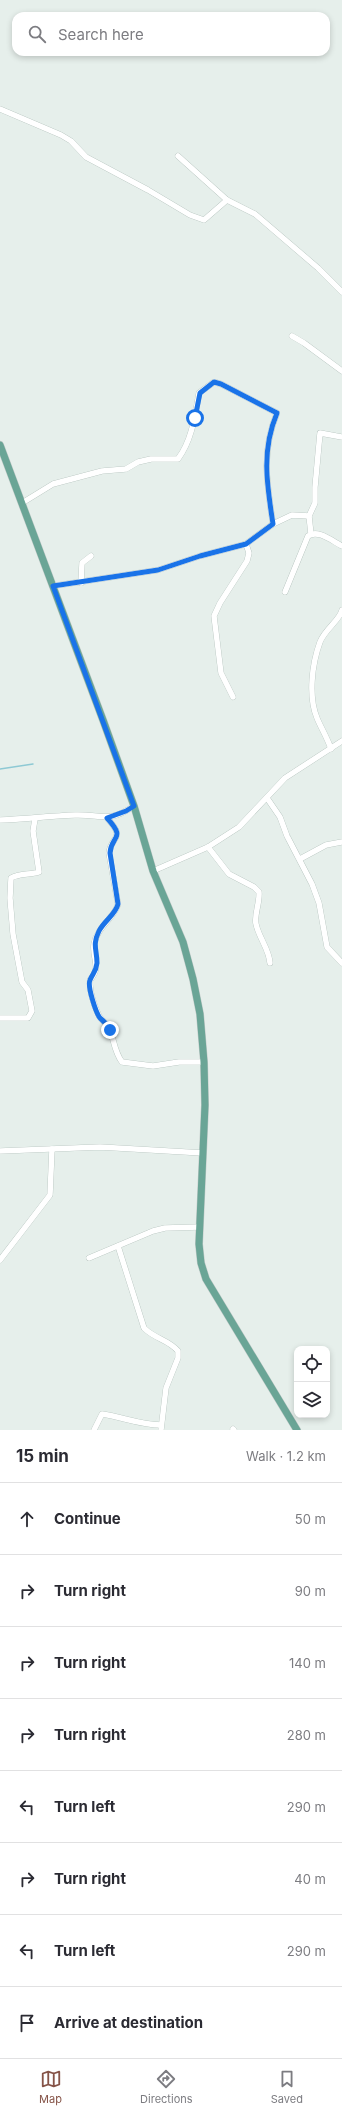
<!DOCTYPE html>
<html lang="en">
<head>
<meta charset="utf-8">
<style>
  :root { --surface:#fff; --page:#f2f2f3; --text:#2b2b33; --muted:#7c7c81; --line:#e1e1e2; --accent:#855347 }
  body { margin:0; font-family:Inter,sans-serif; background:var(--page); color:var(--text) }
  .controls { position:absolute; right:12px; bottom:12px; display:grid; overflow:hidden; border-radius:8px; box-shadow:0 2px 6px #0003 }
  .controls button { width:36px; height:36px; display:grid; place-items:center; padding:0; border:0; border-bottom:1px solid var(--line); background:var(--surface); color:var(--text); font:20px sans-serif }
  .stop { position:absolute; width:12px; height:12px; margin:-9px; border:3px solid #1a73e8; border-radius:50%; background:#fff }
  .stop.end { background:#1a73e8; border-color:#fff; box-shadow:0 1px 4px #0008 }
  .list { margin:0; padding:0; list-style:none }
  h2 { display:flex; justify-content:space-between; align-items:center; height:52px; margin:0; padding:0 16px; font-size:17px }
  h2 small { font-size:13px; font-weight:400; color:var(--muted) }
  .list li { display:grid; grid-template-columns:26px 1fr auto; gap:12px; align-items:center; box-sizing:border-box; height:72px; padding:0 16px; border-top:1px solid var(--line) }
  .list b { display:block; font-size:15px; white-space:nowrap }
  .list em { font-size:13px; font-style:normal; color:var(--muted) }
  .icon { flex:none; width:22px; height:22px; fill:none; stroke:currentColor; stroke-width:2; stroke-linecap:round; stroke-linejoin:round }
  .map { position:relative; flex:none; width:342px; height:1430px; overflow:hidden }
  .search { position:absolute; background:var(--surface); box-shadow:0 2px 6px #0003; left:12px; right:12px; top:12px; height:44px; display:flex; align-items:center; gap:10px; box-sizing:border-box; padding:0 14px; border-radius:12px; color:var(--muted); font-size:15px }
  .sheet { height:628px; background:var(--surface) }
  nav { display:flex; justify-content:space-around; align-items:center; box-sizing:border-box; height:56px; border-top:1px solid var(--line); background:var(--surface); font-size:11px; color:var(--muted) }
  nav a { display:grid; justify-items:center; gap:2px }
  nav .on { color:var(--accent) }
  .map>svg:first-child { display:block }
</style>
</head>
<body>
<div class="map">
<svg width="342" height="1430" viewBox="0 0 342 1430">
  <rect width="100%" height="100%" fill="#e6efeb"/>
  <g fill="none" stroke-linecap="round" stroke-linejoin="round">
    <path stroke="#8ec9d4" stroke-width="1.5" d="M0,769l33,-5"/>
    <g stroke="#a8b8b2" stroke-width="6">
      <g id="minor">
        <path d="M0,109l61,26 10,6 15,16 62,33 42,25 14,5 23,-20"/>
        <path d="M178,156l49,44 28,14 63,54 24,24"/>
        <path d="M292,336l12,7 38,28"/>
        <path d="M22,503l31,-19 49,-13 24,-2 12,-7 13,-3h27c14,-19 17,-43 21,-66l15,-11 7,2 56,29c-16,38 -10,72 -4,111"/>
        <path d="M309,516l2,18"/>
        <path d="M246,544l27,-20 19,-9 17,1 6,-13v-16l5,-54 22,4"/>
        <path d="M81,583l1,-20 9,-7"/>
        <path d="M53,586l105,-16 42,-14 46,-12 3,9 -2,8 -27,42 -6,13 7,57 12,24"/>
        <path d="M285,592l23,-56c10,-7 24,5 34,10"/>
        <path d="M331,749c-4,-12 -10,-21 -14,-31 -9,-22 -5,-54 3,-76 5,-13 20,-22 22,-32"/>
        <path d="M267,798l13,19 7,19 25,48 7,19 8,44 15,16"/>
        <path d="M107,818c20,22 4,17 2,35l9,51c-2,12 -21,23 -24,40 -2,15 8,22 -4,36 -1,12 4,25 9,36 3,5 8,7 11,14 4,11 5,23 12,32l31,4 26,-4h25"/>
        <path d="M0,820c25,-1 50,-4 75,-5 27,-1 32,9 59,-9"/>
        <path d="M208,847l21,27 25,13 5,5c1,11 -5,22 -3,32 3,14 13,25 14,39"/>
        <path d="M300,859l26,-14 16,-3"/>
        <path d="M153,871l55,-24 31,-20 46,-49 57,-37"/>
        <path d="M0,1018h28l4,-7 -4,-21 -6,-8 -9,-48 -3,-36 1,-20c8,-5 19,-3 28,-6l-6,-41 2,-12"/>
        <path d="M0,1151l100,-4 103,6"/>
        <path d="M118,1246l26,82c11,11 25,12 34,23v7l-12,30 -5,42"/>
        <path d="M89,1258l64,-27 12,-3 35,-1"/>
        <path d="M0,1260l50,-65 2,-46"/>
        <path d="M233,1429l1,1"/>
        <path d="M94,1430l8,-16c20,3 39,11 59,11"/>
      </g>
    </g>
    <g stroke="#c2cac8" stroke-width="8">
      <path id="major" d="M0,445l103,275 31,86 19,65 30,71 10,37 7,35 4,48 1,43 -6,139 2,19 5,16 91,151"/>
    </g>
    <use href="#minor" stroke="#fff" stroke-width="5.5"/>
    <use href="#major" stroke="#6aa596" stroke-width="7"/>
  </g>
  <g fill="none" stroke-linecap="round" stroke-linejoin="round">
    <path stroke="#1a73e8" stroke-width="5" d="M110,1030c-3,-6 -5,-8 -10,-12 -4,-5 -13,-32 -10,-38 3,-7 6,-8 7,-17 0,-13 -5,-18 2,-32 5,-10 17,-17 19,-27l-8,-51c1,-18 17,-13 -3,-35l19,-7 8,-5 -81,-220 105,-16 42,-14 46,-12 27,-20c-6,-39 -12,-73 4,-111l-56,-29 -7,-2 -14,11 -5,25"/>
  </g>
</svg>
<div class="controls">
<button><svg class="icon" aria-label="locate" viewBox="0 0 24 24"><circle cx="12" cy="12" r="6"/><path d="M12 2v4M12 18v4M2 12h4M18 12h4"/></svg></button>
<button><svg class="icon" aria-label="layers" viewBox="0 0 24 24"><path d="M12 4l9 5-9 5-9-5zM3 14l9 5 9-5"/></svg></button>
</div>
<div class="stop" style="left:195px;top:418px"></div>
<div class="stop end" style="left:110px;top:1030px"></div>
<div class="search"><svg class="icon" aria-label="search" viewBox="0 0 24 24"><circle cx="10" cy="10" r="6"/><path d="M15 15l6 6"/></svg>Search here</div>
</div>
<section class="sheet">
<h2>15 min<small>Walk · 1.2 km</small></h2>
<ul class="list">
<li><svg class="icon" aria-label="ahead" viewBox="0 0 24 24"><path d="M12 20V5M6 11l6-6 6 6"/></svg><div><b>Continue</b></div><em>50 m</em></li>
<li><svg class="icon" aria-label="right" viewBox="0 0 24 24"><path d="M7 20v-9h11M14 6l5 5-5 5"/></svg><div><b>Turn right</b></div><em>90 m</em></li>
<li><svg class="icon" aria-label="right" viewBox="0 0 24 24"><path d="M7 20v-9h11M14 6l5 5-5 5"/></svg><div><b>Turn right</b></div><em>140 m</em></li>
<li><svg class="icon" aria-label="right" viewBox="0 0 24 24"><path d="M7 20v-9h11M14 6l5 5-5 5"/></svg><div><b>Turn right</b></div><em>280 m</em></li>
<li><svg class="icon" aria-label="left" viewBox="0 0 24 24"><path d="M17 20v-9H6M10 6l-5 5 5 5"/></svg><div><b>Turn left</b></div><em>290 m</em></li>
<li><svg class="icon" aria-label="right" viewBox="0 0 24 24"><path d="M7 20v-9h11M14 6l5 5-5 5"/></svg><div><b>Turn right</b></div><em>40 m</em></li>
<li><svg class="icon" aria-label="left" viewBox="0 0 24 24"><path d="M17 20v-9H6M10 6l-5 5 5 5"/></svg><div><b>Turn left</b></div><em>290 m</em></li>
<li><svg class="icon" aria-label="arrive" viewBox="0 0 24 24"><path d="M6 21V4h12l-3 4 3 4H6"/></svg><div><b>Arrive at destination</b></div></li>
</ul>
</section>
<nav>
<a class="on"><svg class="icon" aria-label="map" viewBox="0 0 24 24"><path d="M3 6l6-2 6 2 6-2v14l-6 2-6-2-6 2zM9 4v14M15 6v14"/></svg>Map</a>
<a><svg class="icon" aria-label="directions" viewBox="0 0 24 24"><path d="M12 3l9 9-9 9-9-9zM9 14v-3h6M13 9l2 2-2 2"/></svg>Directions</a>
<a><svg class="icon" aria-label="saved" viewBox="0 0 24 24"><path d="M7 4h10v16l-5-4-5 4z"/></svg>Saved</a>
</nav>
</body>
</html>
